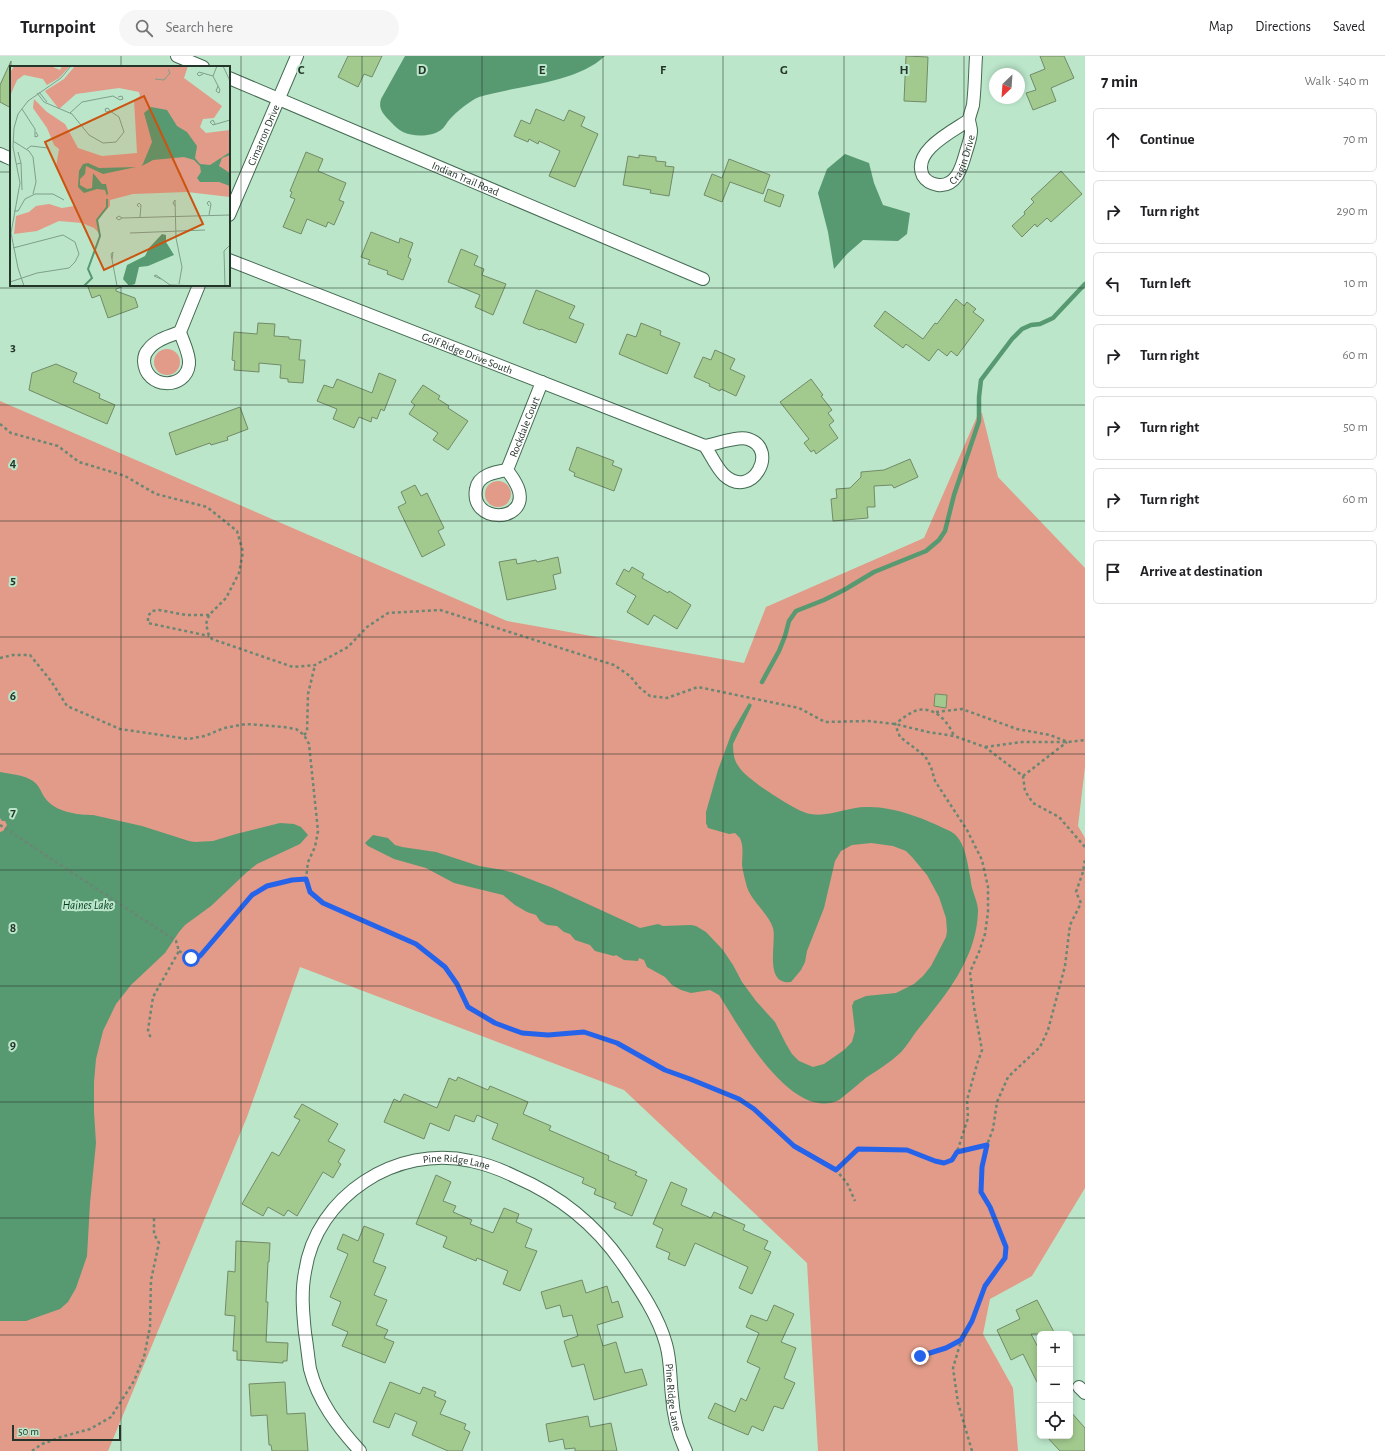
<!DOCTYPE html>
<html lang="en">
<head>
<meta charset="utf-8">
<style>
  :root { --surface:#fff; --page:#f6f6f6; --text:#202124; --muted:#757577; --line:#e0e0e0 }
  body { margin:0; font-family:"Alegreya Sans",sans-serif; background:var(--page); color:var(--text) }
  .controls { position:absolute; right:12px; bottom:12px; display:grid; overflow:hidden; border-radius:6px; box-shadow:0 2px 6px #0003 }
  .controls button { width:36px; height:36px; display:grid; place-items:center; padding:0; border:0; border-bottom:1px solid var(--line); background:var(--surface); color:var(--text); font:20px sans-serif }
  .compass { position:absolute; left:989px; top:12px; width:36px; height:36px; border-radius:50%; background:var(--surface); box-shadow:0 2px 6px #0003; rotate:205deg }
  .scale { position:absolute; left:12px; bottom:10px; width:109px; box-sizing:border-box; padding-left:4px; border:2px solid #24352a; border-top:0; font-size:11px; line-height:14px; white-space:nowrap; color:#24352a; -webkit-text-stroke:3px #bbe6ca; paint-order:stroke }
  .stop { position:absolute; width:12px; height:12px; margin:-9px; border:3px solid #2563eb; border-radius:50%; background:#fff }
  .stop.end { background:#2563eb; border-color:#fff; box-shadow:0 1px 4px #0008 }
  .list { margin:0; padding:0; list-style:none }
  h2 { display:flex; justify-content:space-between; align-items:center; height:52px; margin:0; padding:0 16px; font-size:17px }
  h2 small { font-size:13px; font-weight:400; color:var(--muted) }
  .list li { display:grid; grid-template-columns:26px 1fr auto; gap:12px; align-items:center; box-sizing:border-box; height:64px; margin:0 8px 8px; padding:0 8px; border:1px solid var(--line); border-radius:6px }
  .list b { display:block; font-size:15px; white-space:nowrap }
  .list em { font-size:13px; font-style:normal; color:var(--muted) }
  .icon { flex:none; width:22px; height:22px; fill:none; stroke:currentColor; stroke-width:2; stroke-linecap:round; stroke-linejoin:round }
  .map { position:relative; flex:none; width:1085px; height:1395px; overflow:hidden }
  header { display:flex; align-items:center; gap:24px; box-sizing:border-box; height:56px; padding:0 20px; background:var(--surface); border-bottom:1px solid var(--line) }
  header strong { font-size:19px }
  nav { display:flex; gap:22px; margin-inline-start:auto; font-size:14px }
  .search { width:280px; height:36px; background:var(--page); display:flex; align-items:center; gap:10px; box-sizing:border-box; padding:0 14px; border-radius:22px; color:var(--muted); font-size:15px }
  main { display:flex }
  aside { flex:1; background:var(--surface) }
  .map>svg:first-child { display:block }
</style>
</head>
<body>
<header>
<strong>Turnpoint</strong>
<div class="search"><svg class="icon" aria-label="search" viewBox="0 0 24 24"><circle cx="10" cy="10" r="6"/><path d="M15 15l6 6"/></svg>Search here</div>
<nav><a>Map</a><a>Directions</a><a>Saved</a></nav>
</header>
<main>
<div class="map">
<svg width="1085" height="1395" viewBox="0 0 1085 1395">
  <rect width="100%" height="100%" fill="#bbe6ca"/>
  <g fill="#e19b88">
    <circle cx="167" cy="306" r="13"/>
    <path d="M0,345l507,220 237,42 22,-56 158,-69 55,-126 3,1 16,64 87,91v199l-7,59 7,12v350l-53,88 -42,23 -7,35 30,54 5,63h-200l-11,-188 -183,-173 -324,-123 -53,150 -139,334h-108z"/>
    <circle cx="498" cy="438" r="13"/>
  </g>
  <g fill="#579971">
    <path d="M405,0h200c-30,28 -87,29 -126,41 -8,3 -23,15 -29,22 -3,3 -5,8 -9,11 -10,7 -28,7 -38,2 -6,-3 -10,-8 -14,-12 -6,-6 -11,-12 -8,-21z"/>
    <path d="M845,98l24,9 5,20 9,22 27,8 -3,21 -9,7 -35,-1 -16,14 -13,15 -6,-37 -10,-39 9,-24z"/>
    <path d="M749,647l3,2 -19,39c0,8 1,17 6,23 7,12 54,42 67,46 20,6 40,-6 60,-6 28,-1 59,12 84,24 15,8 17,30 20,45 1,5 1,10 3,15 2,7 5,13 5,20 -1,46 -31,83 -59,117 -7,8 -12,19 -20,26 -10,9 -21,16 -32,23 -10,8 -19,16 -28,23 -48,23 -100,-74 -120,-105l-9,-5 -19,3 -10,-3 -9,-5 -7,-8 -18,-10 -3,-7 -5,-2 -1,3 -14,-1 -8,-5 -2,1 -19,-5 -5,-6 -15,-5 -5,-6 -6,-2 -7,-6 -10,-1 -7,-4 -4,-6 -9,-3 -12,-7 -12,-10 -49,-12 -28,-15 -32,-9 -26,-13 -3,-3 8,-8 15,3 7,7 7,2 34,5 43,14 24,4 11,3 39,15 87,40 18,-4 5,2 28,-1 5,1 10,6 17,18 10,15 9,17 14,19 19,21 11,22 6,10 7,7 14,6 11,-3 20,-14 8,-8 3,-11 -3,-25 2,-5 12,-5 30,-3 18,-9 9,-8 8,-10 15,-29 1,-6 -1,-13 -7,-21 -12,-22 -15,-18 -6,-6 -13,-5 -22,-3 -19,2 -11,6 -6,10 -11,47 -17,43 -2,11 -4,8 -10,12c-28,3 -14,-40 -18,-54 -4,-14 -21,-26 -26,-41 -2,-7 -4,-15 -5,-22 0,-9 2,-18 -2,-27l-5,-5 -6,1 -21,-6 -2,-5v-11l12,-42 14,-38z"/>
    <path d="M0,716c11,2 24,3 33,9 6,4 8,11 12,17 10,14 32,17 48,17l49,11 47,15 6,1 18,-1 23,-7 44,-11 14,1 7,3 7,8 -8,9 -43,20 -10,8 -36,34 -26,19 -6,7 -14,21 -34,32 -15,19 -13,27 -7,28 -2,23v30l2,31 -6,60 -3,53 -11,32 -8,14 -8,7 -34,12h-26v-489l3,-1 4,-6 -2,-4h-3l-2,-3z"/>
  </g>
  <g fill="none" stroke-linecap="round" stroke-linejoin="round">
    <path stroke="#579971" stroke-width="4.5" d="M762,626l17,-31 6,-15 4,-15 7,-10 28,-11 20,-10 30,-18 52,-21 13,-11 6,-9 9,-36 25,-74v-24l2,-17 31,-41 10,-10 9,-4 9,-1 13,-6 32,-34"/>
  </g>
  <g fill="#a2ca8f" stroke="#728a67">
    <path d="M348,0h34l-10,21 -8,-3 -6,13 -20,-10z"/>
    <path d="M906,0l22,1 -2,45 -22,-1z"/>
    <path d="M1040,0h24l10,22 -23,10 5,13 -23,9 -7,-17 10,-3 -6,-15 15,-6z"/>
    <path d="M11,5v47l-11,-6v-17z"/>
    <path d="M536,53l28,12 5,-11 16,7 -4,9 17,8 -23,53 -26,-11 11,-25 -21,-10 -1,3 -9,-5 -1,3 -14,-6 7,-16 9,4z"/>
    <path d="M306,96l17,7 -5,12 28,12 -7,17 5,2 -10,23 -6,-3 -2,5 -19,-8 -6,15 -18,-7 12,-28 -5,-2 2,-5 -2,-1z"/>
    <path d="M639,99l17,2v4l10,1 -1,4 9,1 -5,29 -19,-3 1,-3 -28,-5 5,-29 11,2z"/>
    <path d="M729,103l41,16 -7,19 -33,-12 -8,20 -18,-7 8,-21 10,4z"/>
    <path d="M1061,115l21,23 -31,28 -4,-4 -10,9 -2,-3 -13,13 -10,-11 13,-12 -1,-2 10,-10 -3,-3z"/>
    <path d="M768,133l16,6 -4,12 -16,-6z"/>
    <path d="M371,176l28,11 1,-5 13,5 -5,14 3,2 -8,21 -16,-6 1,-3 -20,-7 2,-4 -9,-3z"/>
    <path d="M461,193l17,7 -4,9 10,4 -2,6 24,9 -13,31 -18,-8 5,-12 -32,-13z"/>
    <path d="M95,229h29v1l-8,3v2l19,7 3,9 -30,11 -8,-23 -8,3 -4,-11z"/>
    <path d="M536,234l39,16 -6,12 15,6 -8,19 -35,-14 -1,1 -17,-7z"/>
    <path d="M956,243l8,7 3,-4 9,7 -3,3 11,8 -27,36 -6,-5 -4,5 -9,-7 -9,12 -23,-17 -3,4 -29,-22 11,-15 38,28 12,-16 2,1z"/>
    <path d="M258,267l17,1 -1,12 15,1v2l12,1 -2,20h6l-2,23 -15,-1v-3l-8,-1 1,-13 -22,-2v9l-25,-2 1,-9 -3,-1 2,-28 23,2z"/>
    <path d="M641,267l20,8 -1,4 20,8 -13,31 -48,-20 8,-20 9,3z"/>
    <path d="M715,294l20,9 -5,10 15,7 -9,20 -15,-7 -1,2 -11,-5 1,-2 -16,-7 9,-20 8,3z"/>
    <path d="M56,308l21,9 -4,9 27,12 -1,4 16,7 -8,19 -78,-34 3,-17z"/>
    <path d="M379,317l17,7 -12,31 -3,-2 -4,10 -5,-2 -1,5 -12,-5 -5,11 -21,-9 4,-10 -20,-8 7,-16 9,3 4,-9 35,14z"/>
    <path d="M811,323l12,16 -2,1 11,14 -4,3 6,8 -5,4 9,13 -22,16 -2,-4 -3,2 -7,-9 5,-4 -29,-37z"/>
    <path d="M423,329l17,11 -2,3 11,7 -1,2 20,13 -20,29 -15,-10 5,-7 -29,-19 6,-9 -4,-3z"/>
    <path d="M240,351l8,22 -21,8 1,3 -17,5 -1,-2 -34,12 -7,-22z"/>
    <path d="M577,391l37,14 -2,4 10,4 -8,22 -40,-15 1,-3 -6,-3z"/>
    <path d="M910,403l8,18 -24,11 -2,-3 -18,1 1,21h-8l1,11 -35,3 -2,-22 6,-1 -1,-9 14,-1 11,-11v-5l23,-2z"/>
    <path d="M415,429l6,11 6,-3 17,35 -6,3 7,14 -23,12 -24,-50 8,-4 -5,-11z"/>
    <path d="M558,501l3,16 -8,2 3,14 -49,11 -8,-38 17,-3 1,5 19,-4 1,2z"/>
    <path d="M632,511l12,7 -2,4 26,15 1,-2 22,14 -14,24 -23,-14 -6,10 -21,-13 9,-16 -20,-12 8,-15 5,3z"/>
    <path d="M935,638l12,1 -1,13 -12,-2z"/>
    <path d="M458,1021l30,13 2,-4 38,16 -5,12 28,12 -2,4 60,26 -1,4 29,12 -2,3 12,5 -15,36 -18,-8 2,-5 -22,-9 2,-5 -14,-6 2,-5 -92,-39 6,-15 -21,-9 -3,7 -19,-7 -6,16 -19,-8 -6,16 -40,-17 10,-23 6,3 4,-8 33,14 12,-30 7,3z"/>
    <path d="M302,1048l36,20 -10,17 17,9 -7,12 3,2 -8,14 -10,-6 -26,44 -9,-6 -4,6 -16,-9 -5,9 -21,-12 30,-52 7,4 21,-36 -6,-3z"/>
    <path d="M436,1119l15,7 -8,19 13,5 -3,6 19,8 -2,4 23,9 11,-25 15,6 -3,8 16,7 -7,18 12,4 -17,40 -17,-7 5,-13 -31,-13 -1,3 -33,-14 4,-10 -31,-13z"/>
    <path d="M671,1126l16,7 -6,16 30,13 3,-6 31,13 -2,5 25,11 -4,8 7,3 -19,42 -13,-6 9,-21 -53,-24 -10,23 -17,-7 2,-6 -14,-6 7,-18 -10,-5z"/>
    <path d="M364,1170l20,8 -11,28 13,5 -12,28 13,5 -11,25 12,5 -4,8 10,4 -9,21 -43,-17 6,-14 -16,-7 9,-23 -11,-5 18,-43 -11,-5 6,-15 15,7z"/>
    <path d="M236,1185l34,2 -1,19h-1l-2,40h2l-2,40 22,1 -1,18h-4v2l-46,-3v-9h-4l2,-35 -10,-1 3,-44 7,1z"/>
    <path d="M582,1224l4,13 21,-7 5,17 6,-2 5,16 -26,8 6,21 13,-4 9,31 17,-4 5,16 -53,15 -10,-36 -12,3 -8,-26 14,-5 -6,-21 -9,2 -3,-12 -14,4 -5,-17z"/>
    <path d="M1037,1244l18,34h-24l9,17v37l-17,-34 -12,6 -14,-30 23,-11 -4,-9z"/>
    <path d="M774,1249l20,9 -13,28 15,6 -12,30 11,5 -12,26 -9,-3 -11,25 -11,-5 -4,9 -40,-17 7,-15 20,9 6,-14 5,3 14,-33 -13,-6 12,-29 -13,-6 5,-12 16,6z"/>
    <path d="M285,1326l2,32 18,-1 3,38h-36l-1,-6h-2l-2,-30 -16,1 -2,-32z"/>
    <path d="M390,1326l30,12 3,-7 13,5 -2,4 12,5 -6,13 26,10 -2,5 6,3 -8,19h-14l-36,-16 5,-13 -22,-9 -6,15 -16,-6z"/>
    <path d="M1070,1355l15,17v23h-25l-14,-15h24z"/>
    <path d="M588,1360l2,11 21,-4 6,28h-42v-3l-10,1 -2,-10 -14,3 -3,-18z"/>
  </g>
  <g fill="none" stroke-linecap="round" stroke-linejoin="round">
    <g stroke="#436a52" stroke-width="14">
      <g id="minor">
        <path d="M177,0l26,11"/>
        <path id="s1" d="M229,22l474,201"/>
        <path id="s2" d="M969,64c-16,11 -58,31 -46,56 3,5 9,8 15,9 19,2 24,-19 28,-33 2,-7 5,-14 5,-21 0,-4 -2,-8 -2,-12 1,-5 3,-10 4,-14 2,-17 2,-33 3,-49"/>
        <path d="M0,98l11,5"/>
        <path id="s3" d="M229,159l68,-159"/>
        <path id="s4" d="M229,204l476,186c6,9 11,21 19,29 28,26 56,-26 24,-36 -10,-3 -32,5 -43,7"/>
        <path d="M180,276c-11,4 -25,8 -32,18 -3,3 -4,7 -4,11 1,28 42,30 45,3 1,-10 -6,-22 -9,-32l19,-47"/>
        <path id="s5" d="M507,414c5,7 10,13 12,21 8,32 -49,33 -43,-2 2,-14 19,-17 31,-19l35,-88"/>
        <path d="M1079,1331l6,6"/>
        <path id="s6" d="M360,1395c-22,-24 -42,-50 -50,-82 -2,-12 -3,-25 -5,-36 -2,-20 -4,-41 0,-61 11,-76 92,-128 166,-111 15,3 31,9 45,16 44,19 79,47 106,86 17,25 36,52 44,81 5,17 4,35 6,52 1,19 6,38 14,55"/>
      </g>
    </g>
    <g stroke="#6a8774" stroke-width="2.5" stroke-dasharray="3 3" stroke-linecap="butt">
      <path d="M0,368l11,9 47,13 21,16 46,14 31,18 51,13 30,24 6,21 -4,21 -13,25 -17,17 -3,9 3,12 3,3 81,28 22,-2 33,-18 19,-20 21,-14 52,-3 174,55 16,11 9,11 11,9 17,2 31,-11 101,21 26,14 43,-1 27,3 33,8 26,4 31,11 38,29 2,15 8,12 26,14 26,30"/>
      <path d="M209,559h-23l-27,-5 -7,1 -4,5v7l61,13"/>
      <path d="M0,602l13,-3h17l21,26 16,25 53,23 68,10 17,-3 19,-8 22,-4 38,3 12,2 8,6 5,9 9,87 -3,16 -7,15 -2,17 4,13 13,11 94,41 28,23 12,17 11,23 27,16 27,10 26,2 36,-3 33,11 48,28 26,8 48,20 15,10 40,38 42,23 11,13 8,18"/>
      <path d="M936,656l26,-3 55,20 33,6 18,7"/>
      <path d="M304,679l3,-3 1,-38 7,-29"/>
      <path d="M985,691l37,-5h46l17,-2"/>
      <path d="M1023,720l44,-34"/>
      <path d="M0,769l176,116 3,10 -26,46 -5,33 3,9"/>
      <path d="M179,895l12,7 9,-2 52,-61 15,-9 25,-6 14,-1"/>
      <path d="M957,1096l30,-7"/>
      <path d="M836,1114l22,-21 49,1 28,11 9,2 8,-4 5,-7 11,-34 -1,-18 10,-36 5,-14 -8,-43 -4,-35 9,-20 6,-18 3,-22v-25l-6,-27 -15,-30 -32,-49 -4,-14 -6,-11 -25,-19 -5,-13c7,-5 15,-12 23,-14 17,-3 30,11 36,26"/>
      <path d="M920,1300l27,-8 14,-7"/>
      <path d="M32,1395l10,-7 19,-7 29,-8 21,-12 23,-36 10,-24 6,-30 1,-47 8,-37 -5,-9v-16"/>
      <path d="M972,1395l-14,-48 -5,-35 8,-27 11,-20 13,-35 20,-28 1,-11 -15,-40 -10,-15 1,-25 5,-22 6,-16 4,-27 11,-25 32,-30 8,-17 17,-64 5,-41 11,-22 -5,-11 7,-20 2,-13"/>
    </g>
    <use href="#minor" stroke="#fff" stroke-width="12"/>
  </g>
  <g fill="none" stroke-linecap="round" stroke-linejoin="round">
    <path stroke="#2563eb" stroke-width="5" d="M191,902l9,-2 52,-61 15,-9 25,-6 14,-1 4,13 13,11 93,41 29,23 12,17 11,23 27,16 27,10 26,2 36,-3 33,11 48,27 25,9 49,20 15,10 40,37 42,24 22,-21 49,1 28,11 9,2 8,-3 5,-8 30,-7 -5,22 -1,25 9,15 16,40 -1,11 -20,28 -13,35 -11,19 -15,8 -26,8"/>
  </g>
  <path fill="none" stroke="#24352a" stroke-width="1" stroke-opacity="0.55" d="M121,0v11M241,0v1395M362,0v1395M482,0v1395M603,0v1395M723,0v1395M844,0v1395M964,0v1395M0,116h11M229,116h856M121,229v1166M0,232h1085M0,349h1085M0,465h1085M0,581h1085M0,698h1085M0,814h1085M0,930h1085M0,1046h1085M0,1162h1085M0,1279h1040M1070,1279h15"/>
  <g text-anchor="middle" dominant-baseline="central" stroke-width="4" stroke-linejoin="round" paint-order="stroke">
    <g font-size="11" fill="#24352a" stroke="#bbe6ca">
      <text stroke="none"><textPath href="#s3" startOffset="87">Cimarron Drive</textPath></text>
      <text stroke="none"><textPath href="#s2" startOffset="136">Cragin Drive</textPath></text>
      <text stroke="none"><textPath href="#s1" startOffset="257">Indian Trail Road</textPath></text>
      <text stroke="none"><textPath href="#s4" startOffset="256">Golf Ridge Drive South</textPath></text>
      <text stroke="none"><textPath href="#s5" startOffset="187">Rockdale Court</textPath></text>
      <text stroke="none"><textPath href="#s6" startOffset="403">Pine Ridge Lane</textPath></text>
      <text stroke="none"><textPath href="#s6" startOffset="750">Pine Ridge Lane</textPath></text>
    </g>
    <g font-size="12" font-style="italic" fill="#053d22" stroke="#bbe6ca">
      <text x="88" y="849">Haines Lake</text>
    </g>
  </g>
  <g transform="translate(10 10)">
    <rect width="220" height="220" fill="#bbe6ca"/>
    <path d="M4,0h37l9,4 2,-4h8l-11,12 -12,7 -4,-6 -19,-4 -7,5 -7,16v-23zM65,0h113l-4,12 38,28 -8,12 -11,1 -3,8 6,6 24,-3v67l-43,-5 -54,2 -23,6v6l-12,13 1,14 -5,-5 -12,-5 -23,-2 -22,10 -23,3 2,-18 13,-4 7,-6 13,-2 13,4 12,-2 -18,-39 3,-18 -5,-4 -7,-17 -14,-20 1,-9 13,13 18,12 13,24 24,8 35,-3 -3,-53 6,-4 -1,-4 -20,-4 -43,6 -17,15 -14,-18 19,-12z" fill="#e19b88"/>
    <path d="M141,41l16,3 10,16 10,6 10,14 -2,12 5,6 10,1 20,-13v3l-8,3 -3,8 11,7v13l-11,-4h-19l-3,-4 4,-6 -1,-6 -6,-6 -10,-3 -31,3 -11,6 10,-24 -8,-29zM78,97l11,5 37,-1 -33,7 -17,-8 -1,8 -5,5v6l7,4 5,-1 1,-15 9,11h4l2,9 -1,3 -2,-6 -8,-1 -13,4 -6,-6 1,-16 4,-7zM152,168l4,1v7l8,13 -26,11 -9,1 -4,17 -6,2 -6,-7 4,-14 18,-9 4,-8z" fill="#579971"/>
    <path fill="none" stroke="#579971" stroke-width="2" d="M74,220l8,-8 -4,-9 12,-33 -3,-16 10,-13v-8"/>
    <path fill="none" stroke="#7f9f8a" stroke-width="1" d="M207,0l-4,10 7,14 -1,3 -3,-2 2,-5M213,0l7,15M193,8l-4,2 -2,-2 2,-2 14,4M145,13l9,1 6,-7 -2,-4M29,26l8,10M27,27l7,9 28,12 17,21 14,8 13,-1 8,-10 -5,-15 -9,-6 -4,1 -1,-3 3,-1 2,3M12,43l13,20v8l3,-1 -2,-4M60,47l12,-11 31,-6 7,4 3,-1 -1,-3 -4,1M205,58l-2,-4 -3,2 3,3 17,-5M3,75l16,10 4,6 3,25 -3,12M17,83l4,-3 17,2M11,97l1,27M7,98l4,-1 -3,-11M165,140l-2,-3 2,-3 1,38 6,29 -3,17M129,141l-2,-2 2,-2 2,2 -1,12M4,145h4l7,-12 10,-5h18l11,6M199,149l2,-11 -2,-3 -2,2 2,3M112,152l-3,2 -3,-2 3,-2 3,2 108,-3M120,167l75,-3M102,193l1,-7 -2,2 6,32M151,213l-7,-3 2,-1 14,10M0,216l27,-9 32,-5 6,-6 4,-8 -4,-12 -12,-7 -50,13M160,219l30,1M14,220l-6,-18 -7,-35 9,-50 -7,-36 1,-19 4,-14 10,-13 33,-23 10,-12M215,220l-1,-35 6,-6"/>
    <path fill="#cb5410" fill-opacity="0.15" stroke="#cb5410" stroke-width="2" d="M134,30l59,128 -99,46 -59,-128z"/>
    <rect width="220" height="220" fill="none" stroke="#24352a" stroke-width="2"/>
  </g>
  <g font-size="13" text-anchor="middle" font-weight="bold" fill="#24352a" stroke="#bbe6ca" stroke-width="4" stroke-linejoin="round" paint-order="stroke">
    <text x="301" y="18">C</text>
    <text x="422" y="18">D</text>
    <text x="542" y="18">E</text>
    <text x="663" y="18">F</text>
    <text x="784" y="18">G</text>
    <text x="904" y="18">H</text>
    <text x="13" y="295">3</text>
    <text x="13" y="411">4</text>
    <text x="13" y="528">5</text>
    <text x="13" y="644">6</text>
    <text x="13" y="760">7</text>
    <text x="13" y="876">8</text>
    <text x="13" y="993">9</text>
  </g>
</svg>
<div class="controls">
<button>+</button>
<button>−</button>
<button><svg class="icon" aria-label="locate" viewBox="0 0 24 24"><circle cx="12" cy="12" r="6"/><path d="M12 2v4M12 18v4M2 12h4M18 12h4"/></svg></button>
</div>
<svg class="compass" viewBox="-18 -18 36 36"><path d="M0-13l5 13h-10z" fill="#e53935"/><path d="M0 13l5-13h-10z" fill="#757577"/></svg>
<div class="scale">50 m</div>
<div class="stop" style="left:191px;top:902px"></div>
<div class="stop end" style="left:920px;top:1300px"></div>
</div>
<aside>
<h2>7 min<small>Walk · 540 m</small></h2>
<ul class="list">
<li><svg class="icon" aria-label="ahead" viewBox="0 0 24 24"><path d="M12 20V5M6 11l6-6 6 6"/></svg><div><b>Continue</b></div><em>70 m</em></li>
<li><svg class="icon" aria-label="right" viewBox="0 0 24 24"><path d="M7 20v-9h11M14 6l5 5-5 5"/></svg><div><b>Turn right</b></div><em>290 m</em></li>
<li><svg class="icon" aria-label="left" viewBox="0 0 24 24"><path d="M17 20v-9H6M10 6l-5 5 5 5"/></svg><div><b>Turn left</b></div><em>10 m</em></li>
<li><svg class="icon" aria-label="right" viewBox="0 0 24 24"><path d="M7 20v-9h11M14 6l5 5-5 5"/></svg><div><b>Turn right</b></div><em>60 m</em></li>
<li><svg class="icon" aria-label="right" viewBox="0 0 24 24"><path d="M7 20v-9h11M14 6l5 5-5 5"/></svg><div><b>Turn right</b></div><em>50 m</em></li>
<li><svg class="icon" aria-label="right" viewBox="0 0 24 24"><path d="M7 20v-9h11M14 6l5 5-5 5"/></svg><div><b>Turn right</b></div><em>60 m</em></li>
<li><svg class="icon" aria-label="arrive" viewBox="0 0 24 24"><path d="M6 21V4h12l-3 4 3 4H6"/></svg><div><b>Arrive at destination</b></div></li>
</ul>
</aside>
</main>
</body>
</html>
